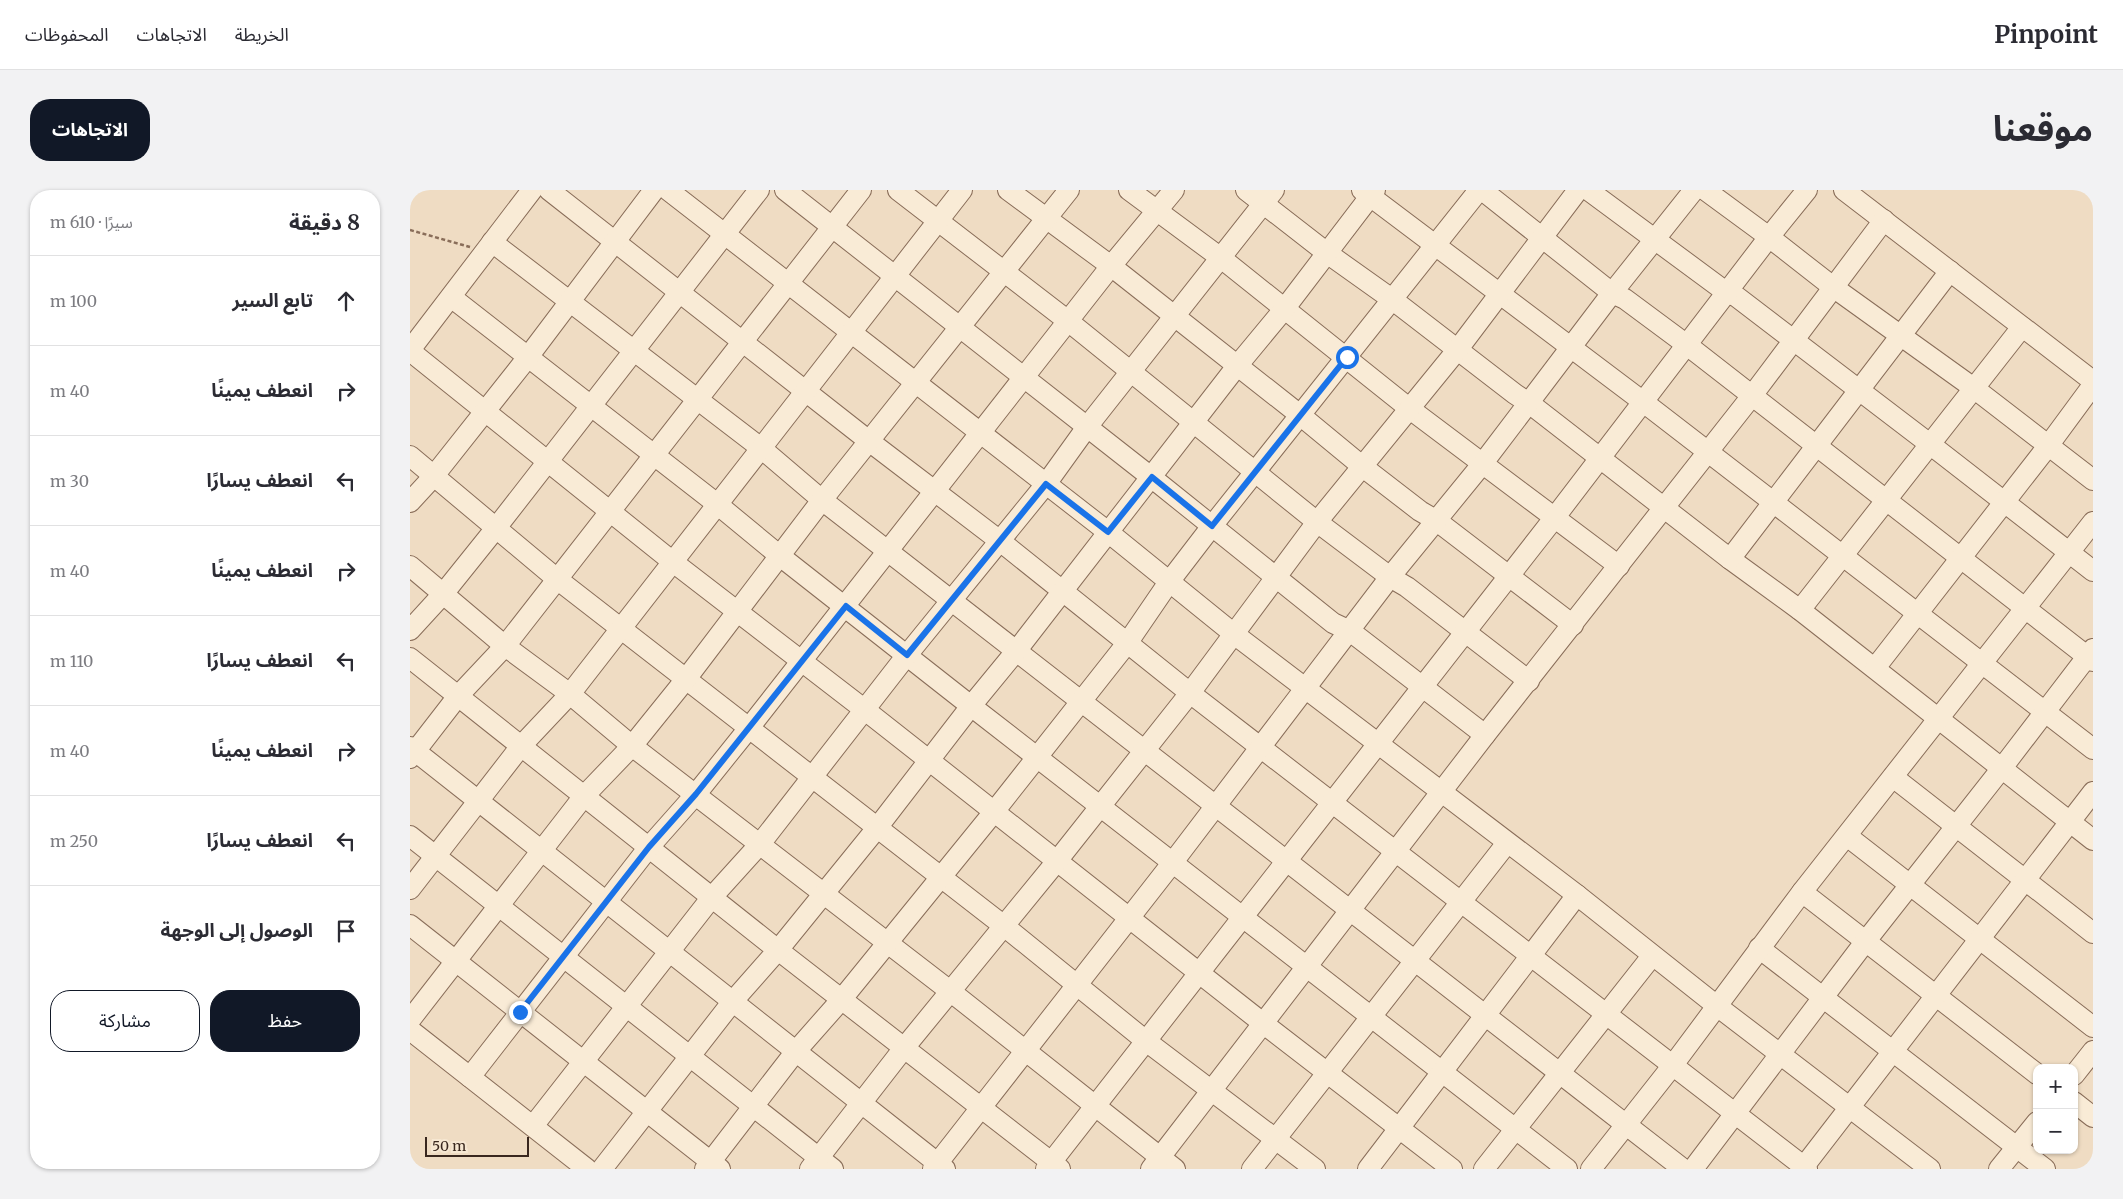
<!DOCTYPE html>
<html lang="ar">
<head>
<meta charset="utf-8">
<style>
  :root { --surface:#fff; --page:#f2f2f3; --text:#2b2b33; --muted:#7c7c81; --line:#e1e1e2; --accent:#111827 }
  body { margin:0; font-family:Merriweather,"Noto Sans Arabic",serif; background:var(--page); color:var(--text); direction:rtl }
  .controls { position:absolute; right:15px; bottom:15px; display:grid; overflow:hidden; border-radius:10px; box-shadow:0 1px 4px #0004 }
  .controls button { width:45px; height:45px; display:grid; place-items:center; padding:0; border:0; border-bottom:1px solid var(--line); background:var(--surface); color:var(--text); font:25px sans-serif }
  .scale { position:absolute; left:15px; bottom:12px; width:104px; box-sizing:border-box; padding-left:5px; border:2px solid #39271e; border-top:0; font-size:14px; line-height:18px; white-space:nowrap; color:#39271e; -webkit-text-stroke:4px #f6e7d2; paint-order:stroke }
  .stop { position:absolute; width:15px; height:15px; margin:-11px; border:4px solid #1a73e8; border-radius:50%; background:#fff }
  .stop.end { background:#1a73e8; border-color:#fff; box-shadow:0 1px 5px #0008 }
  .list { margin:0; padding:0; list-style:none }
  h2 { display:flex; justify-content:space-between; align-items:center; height:65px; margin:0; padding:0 20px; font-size:21px }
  h2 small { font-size:16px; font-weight:400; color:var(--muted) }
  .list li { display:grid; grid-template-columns:32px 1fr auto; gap:15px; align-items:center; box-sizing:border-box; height:90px; padding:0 20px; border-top:1px solid var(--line) }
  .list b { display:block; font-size:19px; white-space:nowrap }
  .list em { font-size:16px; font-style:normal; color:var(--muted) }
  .actions { display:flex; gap:10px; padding:15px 20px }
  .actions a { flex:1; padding:11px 0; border:1px solid var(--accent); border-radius:20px; text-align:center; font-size:18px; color:var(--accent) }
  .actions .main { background:var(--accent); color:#fff }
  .icon { flex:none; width:28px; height:28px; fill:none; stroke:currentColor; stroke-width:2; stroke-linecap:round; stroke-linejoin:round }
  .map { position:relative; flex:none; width:1683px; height:979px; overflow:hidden; direction:ltr; border-radius:20px }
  header { display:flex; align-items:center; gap:30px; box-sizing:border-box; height:70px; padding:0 25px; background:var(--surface); border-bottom:1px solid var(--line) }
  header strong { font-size:24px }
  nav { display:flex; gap:28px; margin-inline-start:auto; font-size:18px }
  .intro { display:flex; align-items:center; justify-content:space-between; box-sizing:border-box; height:120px; padding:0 30px }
  h1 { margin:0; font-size:35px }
  .button { padding:12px 22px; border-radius:20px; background:var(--accent); color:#fff; font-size:18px; font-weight:700 }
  main { display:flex; gap:30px; padding:0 30px }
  aside { flex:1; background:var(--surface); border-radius:20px; box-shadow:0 1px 4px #0004 }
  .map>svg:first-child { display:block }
</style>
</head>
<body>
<header>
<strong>Pinpoint</strong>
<nav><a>الخريطة</a><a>الاتجاهات</a><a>المحفوظات</a></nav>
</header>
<div class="intro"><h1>موقعنا</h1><a class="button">الاتجاهات</a></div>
<main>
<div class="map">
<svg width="1683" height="979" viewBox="0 0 1683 979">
  <rect width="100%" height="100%" fill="#efdcc3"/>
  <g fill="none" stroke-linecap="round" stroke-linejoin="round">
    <g stroke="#896d59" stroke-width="22">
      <g id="minor">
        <path d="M139,0l320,251 131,100 190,152 617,476"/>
        <path d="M258,0l440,342 126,102 343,261 140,111 213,163"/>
        <path d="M375,0l366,287 182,146 17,8 135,104"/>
        <path d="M488,0l170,131 249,201 73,55 17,10 122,94"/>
        <path d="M598,0l103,76 189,149 63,52 57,44 17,10 136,104"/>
        <path d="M719,0l92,68 189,151 209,157"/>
        <path d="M836,0l81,63 66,47 122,94 14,9 201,156 70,51 293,230"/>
        <path d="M952,0l280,211 451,348"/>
        <path d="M1072,0l130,103 13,6 62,46 406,316"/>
        <path d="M1178,0l138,102 11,5 194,148 162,126"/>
        <path d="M1295,0l64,47 64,50 142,102 118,91"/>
        <path d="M1434,0l249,191"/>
        <path d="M82,52l269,206 61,52 861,669"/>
        <path d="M41,107l266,207 63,52 191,150 596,463"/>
        <path d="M0,160l122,-160"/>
        <path d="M0,161l263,211 192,148 399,314 188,145"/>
        <path d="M0,266l147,123 447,347 142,115 169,128"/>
        <path d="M0,312l23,-25 95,-120 126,-167"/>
        <path d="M1320,369l220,-288"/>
        <path d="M0,376l95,80 65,48 62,52 318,245 225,178"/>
        <path d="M1390,420l222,-283"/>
        <path d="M0,440l33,-36 53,-66 263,-338"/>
        <path d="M0,468l368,292 282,219"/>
        <path d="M1465,478l173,-222 45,-61"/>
        <path d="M0,557l535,422"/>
        <path d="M0,568l48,-62 47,-50 356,-456"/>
        <path d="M1483,587l200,156"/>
        <path d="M0,646l423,333"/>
        <path d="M1437,646l246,191"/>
        <path d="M0,699l111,-143 49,-52 392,-504"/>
        <path d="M1392,702l235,182"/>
        <path d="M0,735l310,244"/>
        <path d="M1349,758l286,221"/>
        <path d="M0,830l174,-224 48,-50 54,-67 136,-179 247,-310"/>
        <path d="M0,840l177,139"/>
        <path d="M1664,885l19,-24"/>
        <path d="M60,887l179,-230 47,-53 53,-66 362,-462 63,-76"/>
        <path d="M1664,912l19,15"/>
        <path d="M123,936l179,-229 48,-53 147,-189 139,-171 41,-57 187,-237"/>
        <path d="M192,979l131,-168 45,-51 99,-122 94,-122 46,-56 220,-284 48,-58 90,-118"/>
        <path d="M295,979l91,-118 45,-51 152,-187 135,-171 41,-60 43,-56 267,-336"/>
        <path d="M400,979l94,-121 153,-187 133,-168 127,-171 141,-173 120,-159"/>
        <path d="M523,979l240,-307 217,-285 93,-114 129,-170 82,-103"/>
        <path d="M636,979l509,-652 214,-280 38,-47"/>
        <path d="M741,979l334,-434 266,-338 133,-177"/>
        <path d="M842,979l255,-326"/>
        <path d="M958,979l209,-274"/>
        <path d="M1074,979l168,-213"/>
        <path d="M1181,979l82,-104 129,-173 291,-370"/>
        <path d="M1283,979l172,-227 137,-174 91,-119"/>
        <path d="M1392,979l291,-377"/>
        <path d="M1589,979l38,-47"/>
      </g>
    </g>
    <path stroke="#896d59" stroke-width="2.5" stroke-dasharray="4 2.5" stroke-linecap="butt" d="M0,40l60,17"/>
    <use href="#minor" stroke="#f9ebd6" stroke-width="20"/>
  </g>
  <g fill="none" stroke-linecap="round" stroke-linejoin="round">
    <path stroke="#1a73e8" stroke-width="6" d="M110,822l129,-165 47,-53 150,-188 61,49 139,-171 62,48 44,-55 60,49 135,-169"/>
  </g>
</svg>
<div class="controls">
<button>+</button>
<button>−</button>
</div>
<div class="scale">50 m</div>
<div class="stop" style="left:937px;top:167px"></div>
<div class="stop end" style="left:110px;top:822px"></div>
</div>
<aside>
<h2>8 دقيقة<small>سيرًا · 610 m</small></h2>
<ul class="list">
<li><svg class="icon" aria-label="ahead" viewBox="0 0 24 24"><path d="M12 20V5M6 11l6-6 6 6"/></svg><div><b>تابع السير</b></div><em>100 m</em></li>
<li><svg class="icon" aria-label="right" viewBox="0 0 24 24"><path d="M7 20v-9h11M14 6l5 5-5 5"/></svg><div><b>انعطف يمينًا</b></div><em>40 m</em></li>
<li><svg class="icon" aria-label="left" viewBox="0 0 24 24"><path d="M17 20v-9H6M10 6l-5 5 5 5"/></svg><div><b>انعطف يسارًا</b></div><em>30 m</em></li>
<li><svg class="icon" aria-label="right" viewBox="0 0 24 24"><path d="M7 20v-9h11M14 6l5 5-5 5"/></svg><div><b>انعطف يمينًا</b></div><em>40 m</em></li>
<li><svg class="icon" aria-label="left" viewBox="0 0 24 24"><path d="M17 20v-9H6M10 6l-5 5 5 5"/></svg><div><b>انعطف يسارًا</b></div><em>110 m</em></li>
<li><svg class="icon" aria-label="right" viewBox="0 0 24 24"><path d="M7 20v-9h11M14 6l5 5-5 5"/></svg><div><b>انعطف يمينًا</b></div><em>40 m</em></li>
<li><svg class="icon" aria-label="left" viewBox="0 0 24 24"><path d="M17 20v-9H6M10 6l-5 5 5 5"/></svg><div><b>انعطف يسارًا</b></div><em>250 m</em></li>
<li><svg class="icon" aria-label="arrive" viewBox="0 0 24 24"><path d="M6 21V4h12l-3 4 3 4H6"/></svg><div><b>الوصول إلى الوجهة</b></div></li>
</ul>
<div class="actions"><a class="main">حفظ</a><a>مشاركة</a></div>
</aside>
</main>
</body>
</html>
